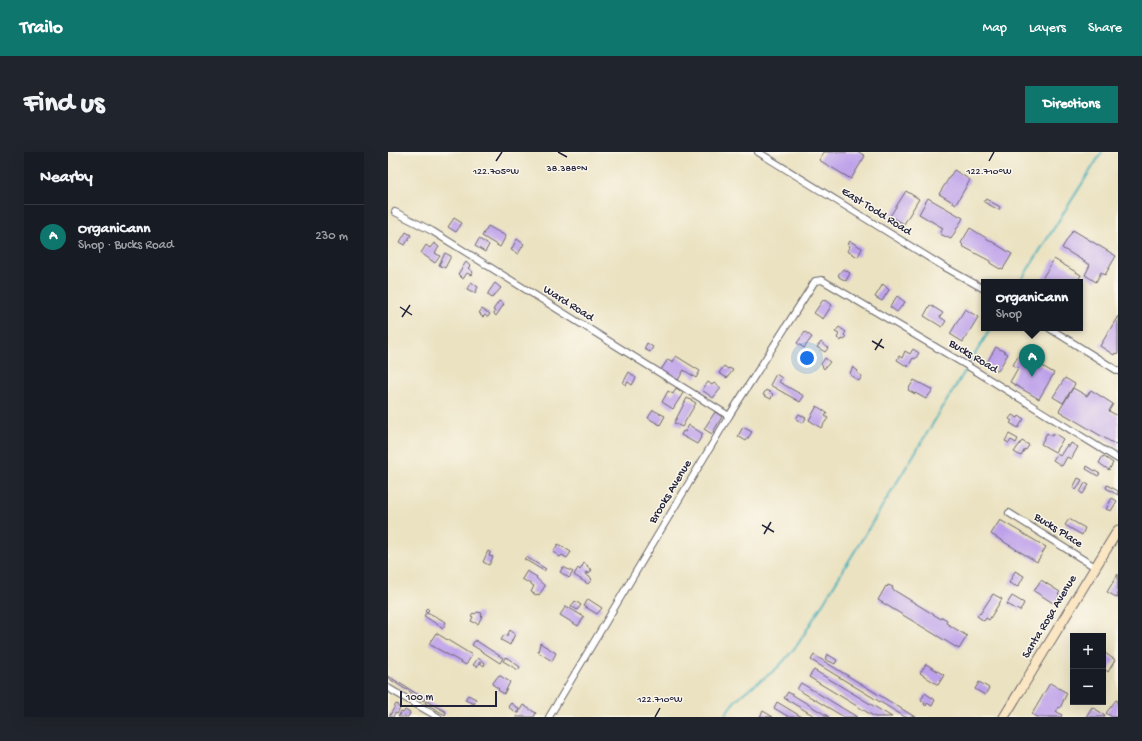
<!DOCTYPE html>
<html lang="en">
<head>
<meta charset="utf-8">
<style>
  :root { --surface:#171b24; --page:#20242c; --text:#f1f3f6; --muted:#9ea1a6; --line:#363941; --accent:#0f766e }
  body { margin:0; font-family:"Gochi Hand",sans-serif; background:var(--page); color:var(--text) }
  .controls { position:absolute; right:12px; bottom:12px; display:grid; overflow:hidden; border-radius:0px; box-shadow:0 4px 16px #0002 }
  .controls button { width:36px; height:36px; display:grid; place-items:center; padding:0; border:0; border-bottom:1px solid var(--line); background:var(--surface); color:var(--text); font:20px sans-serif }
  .scale { position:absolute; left:12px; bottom:10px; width:97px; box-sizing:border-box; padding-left:4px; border:2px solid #22223b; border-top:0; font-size:11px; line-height:14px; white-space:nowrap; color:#22223b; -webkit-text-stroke:3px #fbf7ec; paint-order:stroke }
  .you { position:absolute; left:419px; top:206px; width:14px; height:14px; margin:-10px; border:3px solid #fff; border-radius:50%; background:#1a73e8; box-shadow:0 0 0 6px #1a73e833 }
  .badge { display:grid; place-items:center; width:26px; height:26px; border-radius:50%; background:var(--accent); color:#fff; font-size:13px; font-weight:700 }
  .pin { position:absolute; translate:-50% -33px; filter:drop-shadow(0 1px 2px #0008) }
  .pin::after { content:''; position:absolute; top:21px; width:14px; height:12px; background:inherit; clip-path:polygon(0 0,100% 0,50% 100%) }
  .popup { position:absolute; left:593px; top:127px; width:102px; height:52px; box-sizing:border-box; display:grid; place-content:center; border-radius:0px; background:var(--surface); filter:drop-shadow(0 1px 3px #0005); font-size:13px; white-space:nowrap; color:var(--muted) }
  .popup b { font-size:15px; color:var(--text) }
  .popup::after { content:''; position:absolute; left:50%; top:100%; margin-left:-8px; border:8px solid transparent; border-top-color:var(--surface) }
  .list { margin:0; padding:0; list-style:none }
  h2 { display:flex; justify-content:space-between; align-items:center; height:52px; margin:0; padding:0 16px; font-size:17px }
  h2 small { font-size:13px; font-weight:400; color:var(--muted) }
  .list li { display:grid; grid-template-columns:26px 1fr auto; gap:12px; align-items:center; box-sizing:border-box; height:64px; padding:0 16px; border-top:1px solid var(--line) }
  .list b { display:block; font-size:15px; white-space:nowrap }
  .list p { margin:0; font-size:13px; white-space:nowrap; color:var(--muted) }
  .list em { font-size:13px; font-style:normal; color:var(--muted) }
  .map { position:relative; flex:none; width:730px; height:565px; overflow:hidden; border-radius:0px }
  header { display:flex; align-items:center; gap:24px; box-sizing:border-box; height:56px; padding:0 20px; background:var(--accent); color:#fff }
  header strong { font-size:19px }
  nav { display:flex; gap:22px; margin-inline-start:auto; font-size:14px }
  .intro { display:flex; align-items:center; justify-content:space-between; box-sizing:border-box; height:96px; padding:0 24px }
  h1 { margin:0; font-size:28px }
  .button { padding:10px 18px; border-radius:0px; background:var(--accent); color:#fff; font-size:14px; font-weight:700 }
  main { display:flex; gap:24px; padding:0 24px }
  aside { flex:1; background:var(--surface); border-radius:0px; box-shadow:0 4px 16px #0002 }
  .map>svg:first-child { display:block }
</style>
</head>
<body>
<header>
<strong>Trailo</strong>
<nav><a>Map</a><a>Layers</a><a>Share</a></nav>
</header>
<div class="intro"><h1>Find us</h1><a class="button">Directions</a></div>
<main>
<aside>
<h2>Nearby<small></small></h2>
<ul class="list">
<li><span class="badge">A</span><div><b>OrganiCann</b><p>Shop · Bucks Road</p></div><em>230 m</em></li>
</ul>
</aside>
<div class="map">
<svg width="730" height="565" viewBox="0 0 730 565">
  <rect width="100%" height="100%" fill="#fbf7ec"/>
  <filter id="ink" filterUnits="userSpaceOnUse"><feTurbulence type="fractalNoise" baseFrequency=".025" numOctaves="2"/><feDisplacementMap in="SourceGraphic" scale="8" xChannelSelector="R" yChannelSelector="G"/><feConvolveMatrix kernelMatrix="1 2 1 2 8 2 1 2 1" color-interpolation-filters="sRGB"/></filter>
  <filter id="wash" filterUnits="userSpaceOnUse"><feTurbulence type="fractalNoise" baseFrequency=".012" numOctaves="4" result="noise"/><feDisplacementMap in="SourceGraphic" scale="16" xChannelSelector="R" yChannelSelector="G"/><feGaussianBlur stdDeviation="0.9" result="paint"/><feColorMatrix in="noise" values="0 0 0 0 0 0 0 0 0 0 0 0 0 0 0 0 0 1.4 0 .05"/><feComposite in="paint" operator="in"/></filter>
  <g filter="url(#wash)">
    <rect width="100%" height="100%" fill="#ebe2c1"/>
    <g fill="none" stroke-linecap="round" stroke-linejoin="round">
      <g stroke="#3eaeba" stroke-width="2">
        <path d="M632,130l82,-130"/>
        <path d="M582,210l21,-34"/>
        <path d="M336,565c13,-25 32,-31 52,-48 8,-7 15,-17 22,-25l167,-273"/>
      </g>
    </g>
    <g id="blocks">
      <g fill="#bda0ea">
        <path d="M436,0h35l6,4 -14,23 -32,-19z"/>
        <path d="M566,18l16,10 -14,24 -17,-10z"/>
        <path d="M518,39l13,8 -15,25 -14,-8z"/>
        <path d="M540,46l35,20 -12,21 -11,-5 3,-6 -24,-14z"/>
        <path d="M598,47l14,8 -1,3 -15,-8z"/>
        <path d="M66,66l8,5 -6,9 -8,-5z"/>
        <path d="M100,74l18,10 -6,11 -18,-11z"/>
        <path d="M582,76l42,26 -9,15 -2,-1 -1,1 -10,-6v-2l-28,-15 1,-1 -2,-2z"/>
        <path d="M685,78l43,26 -11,19 -4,-3 -5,10 -11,-7 5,-10 -28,-17z"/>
        <path d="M18,80l5,3 -6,10 -5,-3z"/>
        <path d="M91,87l10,6 -4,7 -10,-6z"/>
        <path d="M129,87l7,5 -6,10 -7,-4z"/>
        <path d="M462,89l12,7 -4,9 -11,-6 3,-5 -2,-2z"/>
        <path d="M46,91l5,4 -4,6 5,3 -5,7 -14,-10 5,-8 4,3z"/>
        <path d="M57,101l6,3 -6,12 -6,-3z"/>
        <path d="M666,107l27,16 -4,7h-37z"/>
        <path d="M78,110l4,4 -2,2 5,4 -2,3 -4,-2 -4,6 -5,-5z"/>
        <path d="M455,117l7,4 -4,8 -7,-4v-2h-1z"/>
        <path d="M83,130l7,5 -3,6 -8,-4z"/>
        <path d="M107,131l6,5 -9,10 -4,-3v-2z"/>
        <path d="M495,132l6,6 -7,11 -7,-4z"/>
        <path d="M509,144l8,6 -8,10 -7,-5z"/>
        <path d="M435,148l2,1 1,-1 6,5 -9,14 -9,-6z"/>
        <path d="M111,149l5,3 -8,12 -2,-2 1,-3 -2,-1z"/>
        <path d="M542,153l13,8 -3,4 6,4 -4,6 -18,-11z"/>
        <path d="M94,157l8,5 -2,3 -3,-2 -2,2 -3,-2 1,-1 -2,-1z"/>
        <path d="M577,157l13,8 -15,25 -13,-8z"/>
        <path d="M730,164v38l-3,-1 -1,2 -14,-9z"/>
        <path d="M451,175l7,5 -2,3 2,2 -2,3 -2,-1 -1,2 -4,-3 2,-4 -4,-2z"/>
        <path d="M417,180l7,5 -8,11 -7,-5z"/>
        <path d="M433,190l7,6 -3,4 -8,-5z"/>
        <path d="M259,191l6,4 -3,5 -6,-3z"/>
        <path d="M608,195l12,7 -10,17 -12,-7z"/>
        <path d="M525,197l6,4 -4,6 -2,-1 -5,9 -11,-7 2,-4 3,2 3,-7 5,3z"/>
        <path d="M632,201l34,20 -15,26 -29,-17 8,-14 -5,-3z"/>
        <path d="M288,204l24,15 -4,7 -12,-8 -6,10 -17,-10 7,-11 5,3z"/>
        <path d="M437,206l5,4 -6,7 -3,-5z"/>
        <path d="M336,214l4,3 1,-1 4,2 -6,8 -8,-5z"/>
        <path d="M465,215l5,4 -1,2 5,3 -3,5 -9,-6 1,-1 -1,-1z"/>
        <path d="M241,220l7,6 -4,7 -4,-3 -2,3 -3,-2z"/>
        <path d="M388,222l6,4 -3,4 25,14 -4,6 -30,-17z"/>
        <path d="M677,226l10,6 -12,19 -10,-6z"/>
        <path d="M526,228l19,10 -7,9 -11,-6v1l-7,-4z"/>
        <path d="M320,230l4,3 2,-2 7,5 -8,10 -11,-8z"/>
        <path d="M288,236l7,5 -10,16 -11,-7 6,-11 5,3z"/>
        <path d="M685,236l14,8 4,-6 22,14 -4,7 9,5v30l-59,-35z"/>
        <path d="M378,238l7,4 -2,5 -8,-4z"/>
        <path d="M299,246l9,5 -14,24 -8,-4z"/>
        <path d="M429,254l10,7 -2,3 3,2 -7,10 -12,-8z"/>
        <path d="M265,258l12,6 -5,9 -12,-7z"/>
        <path d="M327,260l7,5 -10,17 -8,-5z"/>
        <path d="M411,262l7,4 -3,5 -7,-4z"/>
        <path d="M624,263l6,3 1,-2 5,3 -6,9 -8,-5 2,-2 -3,-2z"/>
        <path d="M301,273l14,9 -6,10 -16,-9 2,-4 2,1z"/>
        <path d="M355,275l9,5 -6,9 -8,-5z"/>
        <path d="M659,281l5,3 2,-3 9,6 -8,13 -14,-8z"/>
        <path d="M621,282l9,5 -2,4 -5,-3 -2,3 -4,-2z"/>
        <path d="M634,289l7,4 -3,5 -1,-1 -4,7 -7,-4z"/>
        <path d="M683,291l7,4 -7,12 -4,-2 -5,9 -9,-6 4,-6 3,2 7,-11 2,2z"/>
        <path d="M715,304l10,7 -4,7 -10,-7z"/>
        <path d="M699,314l13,8 -2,2 -12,-7z"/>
        <path d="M690,326l4,2 -6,10 -3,-2z"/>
        <path d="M697,331l4,2 -6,9 -3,-2z"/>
        <path d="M719,333l11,6v4l-12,-7z"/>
        <path d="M724,346l5,3 -6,10 -5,-2z"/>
        <path d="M681,367l16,9 -3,7 -17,-10z"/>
        <path d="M612,368l46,27 -9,15 -46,-28z"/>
        <path d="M170,392l13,8 -4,6 -5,-3 -2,2 -7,-5z"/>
        <path d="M100,399l2,1 -1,4 4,1 -4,8 -6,-3z"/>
        <path d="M138,405l20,12 -2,2 -20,-12z"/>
        <path d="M196,411l4,3 -1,1 5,3 -3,4 -3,-2 -1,2 7,5 -4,5 -14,-9 4,-7 2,2z"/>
        <path d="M175,415l10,5 -4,6 -9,-6z"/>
        <path d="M139,419l10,6 -1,1 9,8 -6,9 -2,-1 -1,1 -5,-3 3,-6 -12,-7z"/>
        <path d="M627,419l9,5 -6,11 -9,-4z"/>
        <path d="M730,422v24l-11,-6z"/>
        <path d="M653,428l19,12 -2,2 2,1 -5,7 -1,-1 -1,2 -19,-12z"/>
        <path d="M500,433l5,2 -1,2 49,30 1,-2 5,3 -1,3 21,13 -8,13 -81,-49 8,-14 1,1z"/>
        <path d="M605,442l9,5 -13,21 -3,-2 -2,3 -7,-5 2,-3 1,1z"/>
        <path d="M624,444l12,7 -4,8 -13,-7z"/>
        <path d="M200,447l14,9 -5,6 -13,-8z"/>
        <path d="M187,449l6,4 -4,5 -6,-4z"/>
        <path d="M178,454l18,11 -6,9 -18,-11z"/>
        <path d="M39,456l2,2 -2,2 19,10 -3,6 -19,-12 3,-4 -2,-2z"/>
        <path d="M89,460l5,1 -1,2 1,1 -4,8 -7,-3 2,-4 -2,-1 2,-3 2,1z"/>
        <path d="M122,478l5,4 -5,11 -9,-5 3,-5 3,1z"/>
        <path d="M48,481l36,22 -6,10 -37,-21z"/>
        <path d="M87,488l28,18 -3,5 -28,-18z"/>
        <path d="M152,491l16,10 -4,8 -14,-9z"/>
        <path d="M717,501l10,7 -7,12 -5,-4v-12z"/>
        <path d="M439,502l10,6 -2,4 -10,-5z"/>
        <path d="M426,503l101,62h-10l-94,-57z"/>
        <path d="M118,505l14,10 -2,3 -15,-9z"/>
        <path d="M90,506l7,5 -1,3 -4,-3v-1l-3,5 -4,-2z"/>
        <path d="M538,512l18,11 -6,10 -18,-12z"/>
        <path d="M426,518l78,47h-17l-66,-40z"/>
        <path d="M111,523l11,7 -6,12 -6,-4 1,-1 -7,-5z"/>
        <path d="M0,524l37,23 -1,2 -36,-23z"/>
        <path d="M591,530l10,6 -4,7 -10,-6z"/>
        <path d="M413,531l56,34h-13l-47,-28z"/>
        <path d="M662,531l17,10 -7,15 -1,-1 -3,4 6,4 -1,2h-25l-4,-3z"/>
        <path d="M400,540l41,25h-13l-32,-19z"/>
        <path d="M537,541l10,7 -3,6 -5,-3 -1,3 -2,-2 1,-2 -4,-2z"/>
        <path d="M80,543l8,4 -2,5 -9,-4z"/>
        <path d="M728,548l2,1v16h-6l-6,-4z"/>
        <path d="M38,549l20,11 -1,3 -20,-12z"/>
        <path d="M389,550l25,15h-13l-15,-9z"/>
        <path d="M123,551l8,6 -2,4 -9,-6z"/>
        <path d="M8,552l3,1 -1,2 2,2 -3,5 -2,-1 -2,4h-4z"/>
        <path d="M135,553l13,8 -2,4h-18z"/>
        <path d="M704,555l13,8 -1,2h-18z"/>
        <path d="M17,558l5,3 -2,4h-10l3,-5 2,1z"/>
        <path d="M375,559l10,6h-13z"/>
      </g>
    </g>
  </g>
  <g filter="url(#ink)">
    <use href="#blocks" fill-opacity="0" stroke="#68656a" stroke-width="1"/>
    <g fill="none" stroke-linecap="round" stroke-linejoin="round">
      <g stroke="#68656a" stroke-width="8">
        <g id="minor">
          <path d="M370,0l183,113 43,24"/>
          <path d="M7,60l37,19 297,185"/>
          <path d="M661,176l69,43"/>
          <path d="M621,361l86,54"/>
          <path d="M0,536l50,29"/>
          <path d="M161,565l180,-301 86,-135 7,-1 144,85 152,94"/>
        </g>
      </g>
      <g stroke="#68656a" stroke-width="11">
        <path id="secondary" d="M616,565l114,-187"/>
      </g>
      <use href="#minor" stroke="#fff" stroke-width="6"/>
      <use href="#secondary" stroke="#fbe6c3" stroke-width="9"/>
    </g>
  </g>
  <path fill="none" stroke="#22223b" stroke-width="1.5" d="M170,0l9,5M108,9l6,-9M601,9l5,-9M12,155l12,8M14,165l8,-12M484,189l12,7M487,198l7,-11M374,373l12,7M376,382l7,-12M267,565l5,-9"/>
  <g text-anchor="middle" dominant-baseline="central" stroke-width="3" stroke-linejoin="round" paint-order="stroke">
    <g font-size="12" fill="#22223b" stroke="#fbf7ec">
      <text transform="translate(488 60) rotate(32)">East Todd Road</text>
      <text transform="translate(180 152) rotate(32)">Ward Road</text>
      <text transform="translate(585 205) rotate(31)">Bucks Road</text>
      <text transform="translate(283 340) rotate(-59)">Brooks Avenue</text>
      <text transform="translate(670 379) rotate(32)">Bucks Place</text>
      <text transform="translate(662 465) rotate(-59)">Santa Rosa Avenue</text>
    </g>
  </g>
  <g font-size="10" text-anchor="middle" fill="#22223b" stroke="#fbf7ec" stroke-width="3" stroke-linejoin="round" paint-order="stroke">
    <text x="179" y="19">38.388°N</text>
    <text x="108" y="22">122.705°W</text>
    <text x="601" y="22">122.710°W</text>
    <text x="272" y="550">122.710°W</text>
  </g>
</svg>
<div class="controls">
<button>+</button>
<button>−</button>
</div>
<div class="scale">100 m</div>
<div class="you"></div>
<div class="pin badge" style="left:644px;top:225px">A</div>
<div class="popup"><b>OrganiCann</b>Shop</div>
</div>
</main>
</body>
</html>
